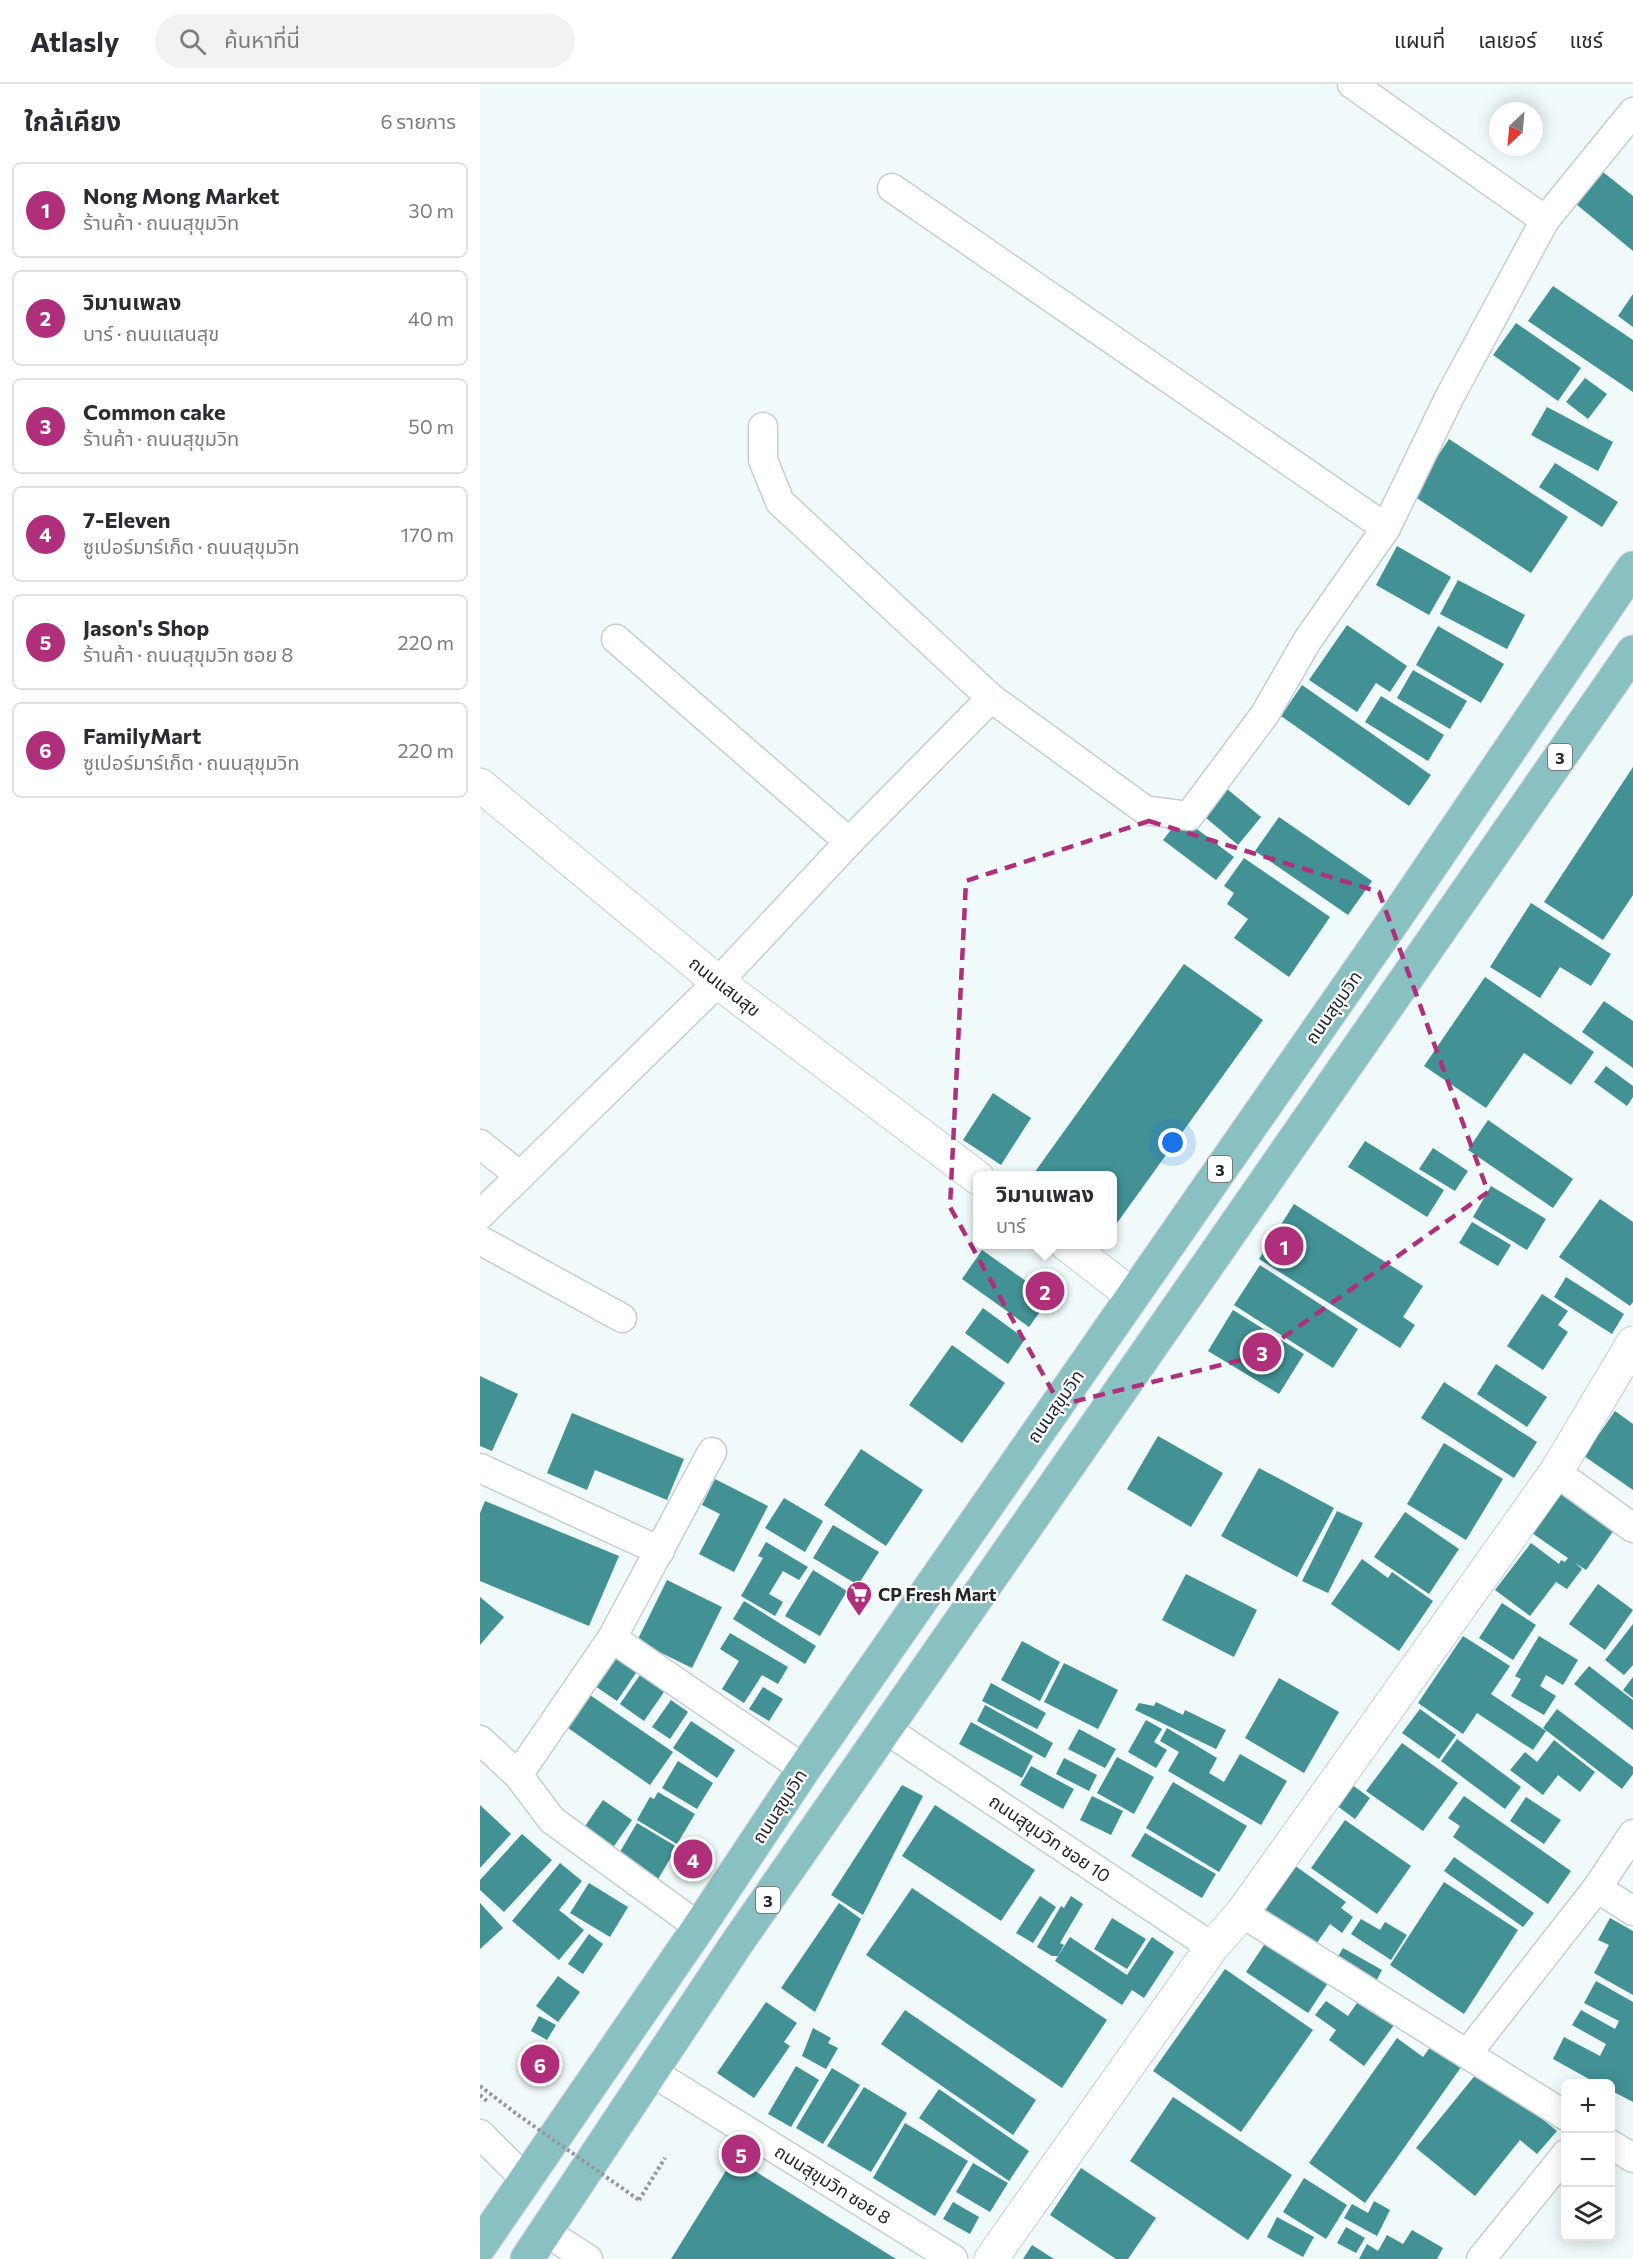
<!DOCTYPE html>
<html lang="th">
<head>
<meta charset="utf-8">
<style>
  :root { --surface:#fff; --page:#f2f2f3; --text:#2b2b33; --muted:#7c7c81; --line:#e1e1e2; --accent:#b02f7b }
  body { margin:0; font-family:Commissioner,"Noto Sans Thai",sans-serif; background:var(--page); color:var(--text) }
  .controls { position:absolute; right:18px; bottom:18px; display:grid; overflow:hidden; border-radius:9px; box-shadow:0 3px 15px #0003 }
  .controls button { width:54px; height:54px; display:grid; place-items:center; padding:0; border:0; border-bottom:2px solid var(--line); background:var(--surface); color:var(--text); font:30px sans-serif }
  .compass { position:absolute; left:1009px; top:18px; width:54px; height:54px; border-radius:50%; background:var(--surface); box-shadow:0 3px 15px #0003; rotate:206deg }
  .you { position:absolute; left:693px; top:1059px; width:21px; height:21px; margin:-15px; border:4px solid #fff; border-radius:50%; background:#1a73e8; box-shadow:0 0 0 9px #1a73e833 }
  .badge { display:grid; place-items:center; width:39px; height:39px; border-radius:50%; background:var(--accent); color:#fff; font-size:20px; font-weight:700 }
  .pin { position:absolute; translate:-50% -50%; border:3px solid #fff; box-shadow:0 2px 6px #0006 }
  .popup { position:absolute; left:493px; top:1087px; width:144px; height:78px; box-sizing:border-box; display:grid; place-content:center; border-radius:9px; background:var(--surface); filter:drop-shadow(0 2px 4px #0005); font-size:20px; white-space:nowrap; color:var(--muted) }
  .popup b { font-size:22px; color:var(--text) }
  .popup::after { content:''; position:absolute; left:50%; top:100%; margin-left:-12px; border:12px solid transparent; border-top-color:var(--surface) }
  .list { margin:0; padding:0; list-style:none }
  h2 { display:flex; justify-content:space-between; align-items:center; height:78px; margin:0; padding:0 24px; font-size:26px }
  h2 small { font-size:20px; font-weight:400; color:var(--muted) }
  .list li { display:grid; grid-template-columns:39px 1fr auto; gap:18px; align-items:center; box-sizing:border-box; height:96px; margin:0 12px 12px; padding:0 12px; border:2px solid var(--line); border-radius:9px }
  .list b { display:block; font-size:22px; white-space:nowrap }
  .list p { margin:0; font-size:20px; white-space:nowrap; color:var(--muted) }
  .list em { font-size:20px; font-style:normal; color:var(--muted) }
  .icon { flex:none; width:33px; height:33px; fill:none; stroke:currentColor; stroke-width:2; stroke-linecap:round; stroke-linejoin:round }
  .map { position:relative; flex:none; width:1153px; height:2175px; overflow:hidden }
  header { display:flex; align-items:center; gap:36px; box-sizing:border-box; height:84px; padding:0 30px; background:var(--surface); border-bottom:2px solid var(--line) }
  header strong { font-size:28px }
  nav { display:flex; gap:33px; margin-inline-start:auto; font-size:21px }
  .search { width:420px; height:54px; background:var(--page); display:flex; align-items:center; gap:15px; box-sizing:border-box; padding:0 21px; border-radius:33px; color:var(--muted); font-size:22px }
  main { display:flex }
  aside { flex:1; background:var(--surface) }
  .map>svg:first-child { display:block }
</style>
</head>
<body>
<header>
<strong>Atlasly</strong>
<div class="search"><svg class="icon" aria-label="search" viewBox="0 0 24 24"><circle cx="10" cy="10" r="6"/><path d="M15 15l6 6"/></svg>ค้นหาที่นี่</div>
<nav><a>แผนที่</a><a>เลเยอร์</a><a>แชร์</a></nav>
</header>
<main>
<aside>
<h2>ใกล้เคียง<small>6 รายการ</small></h2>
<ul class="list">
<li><span class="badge">1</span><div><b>Nong Mong Market</b><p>ร้านค้า · ถนนสุขุมวิท</p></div><em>30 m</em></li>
<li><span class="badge">2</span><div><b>วิมานเพลง</b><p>บาร์ · ถนนแสนสุข</p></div><em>40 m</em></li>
<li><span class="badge">3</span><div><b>Common cake</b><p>ร้านค้า · ถนนสุขุมวิท</p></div><em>50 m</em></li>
<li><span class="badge">4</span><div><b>7-Eleven</b><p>ซูเปอร์มาร์เก็ต · ถนนสุขุมวิท</p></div><em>170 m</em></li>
<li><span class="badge">5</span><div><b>Jason's Shop</b><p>ร้านค้า · ถนนสุขุมวิท ซอย 8</p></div><em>220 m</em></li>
<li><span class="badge">6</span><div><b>FamilyMart</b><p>ซูเปอร์มาร์เก็ต · ถนนสุขุมวิท</p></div><em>220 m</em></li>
</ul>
</aside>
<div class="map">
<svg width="1153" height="2175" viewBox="0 0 1153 2175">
  <rect width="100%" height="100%" fill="#f1fafa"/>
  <g fill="#419195">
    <path d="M1123,88l30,24v55l-57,-47z"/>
    <path d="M1073,202l80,54v52l-105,-71z"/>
    <path d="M1153,210v33l-15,-11z"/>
    <path d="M1036,239l65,45 -23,33 -65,-46z"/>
    <path d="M1105,294l22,16 -19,25 -22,-17z"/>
    <path d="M1067,323l66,35 -15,29 -67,-36z"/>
    <path d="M969,355l119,78 -37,56 -119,-78z"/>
    <path d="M1075,379l63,39 -16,25 -63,-40z"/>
    <path d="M917,462l54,31 -22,38 -53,-30z"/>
    <path d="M978,496l67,35 -18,34 -67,-35z"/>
    <path d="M867,541l60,41 -17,26 -14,-9 -19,29 -48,-32z"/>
    <path d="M958,542l66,38 -23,39 -65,-38z"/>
    <path d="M933,586l54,31 -17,28 -53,-31z"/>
    <path d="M822,601l129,90 -22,31 -128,-90z"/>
    <path d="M901,612l63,39 -16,26 -63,-39z"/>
    <path d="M1153,683v128l-30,45 -59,-38z"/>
    <path d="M741,700l40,33 -23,28 -40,-34z"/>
    <path d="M701,733l53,40 -18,23 -53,-40z"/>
    <path d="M799,733l93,64 -24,34 -93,-64z"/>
    <path d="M764,774l86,59 -41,60 -55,-39 14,-19 -21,-15 7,-11 -10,-7z"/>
    <path d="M1051,819l80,51 -20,32 -31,-19 -20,31 -50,-31z"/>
    <path d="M704,880l79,56 -151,210v-54h-80z"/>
    <path d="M1005,893l109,75 -23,33 -47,-32 -38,55 -62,-42z"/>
    <path d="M1124,917l29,20v47l-51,-36z"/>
    <path d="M1126,982l27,20v11l-6,9 -33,-24z"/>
    <path d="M513,1009l38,25 -30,47 -38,-25z"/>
    <path d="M1008,1036l85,59 -20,29 -85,-58z"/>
    <path d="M885,1057l79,49 -17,27 -79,-50z"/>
    <path d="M953,1064l35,23 -13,20 -36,-22z"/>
    <path d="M1011,1102l55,33 -19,31 -54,-33z"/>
    <path d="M1120,1115l33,23v80l-3,4 -71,-49z"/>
    <path d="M814,1120l129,82 -20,31 12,8 -15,23 -141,-89z"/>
    <path d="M992,1138l39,23 -13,21 -39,-23z"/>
    <path d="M502,1166l68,48 -21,29 -67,-48z"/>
    <path d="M780,1181l98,64 -25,39 -99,-63z"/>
    <path d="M1086,1193l58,37 -12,20 -58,-37z"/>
    <path d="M1062,1210l26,17 -10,14 10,7 -25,38 -36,-24z"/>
    <path d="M503,1224l42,31 -17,25 -43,-31z"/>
    <path d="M753,1226l71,44 -25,40 -71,-43z"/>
    <path d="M472,1261l53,38 -43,60 -53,-38z"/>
    <path d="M1016,1280l51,33 -20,30 -50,-33z"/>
    <path d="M0,1292l38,18 -26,57 -12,-5z"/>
    <path d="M964,1298l93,60 -23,36 -93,-60z"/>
    <path d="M1135,1327l18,13v66l-49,-34z"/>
    <path d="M92,1329l112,46 -17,41 -72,-30 -8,20 -40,-17z"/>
    <path d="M678,1352l65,37 -32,54 -64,-38z"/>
    <path d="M964,1359l59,36 -37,61 -59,-36z"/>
    <path d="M381,1365l62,41 -37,56 -62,-41z"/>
    <path d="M779,1384l75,40 -37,69 -76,-41z"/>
    <path d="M235,1395l53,27 -34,66 -35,-18 21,-40 -18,-9z"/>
    <path d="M1078,1407l56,39 -28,40 -11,-7 7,6 -15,20 -11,-7 -26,34 -35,-26 36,-47 28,21 2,-4 4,2 3,-4 -39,-27z"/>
    <path d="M304,1414l39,23 -18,31 -40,-24z"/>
    <path d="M5,1417l134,55 -30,70 -109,-45v-68z"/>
    <path d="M857,1427l26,12 -35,70 -26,-12z"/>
    <path d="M925,1428l54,37 -30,45 -55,-37z"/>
    <path d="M353,1441l46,27 -21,33 -45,-27z"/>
    <path d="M286,1458l42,25 -9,13 -16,-9 -14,23 14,8 -8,14 -34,-20 22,-38 -5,-2z"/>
    <path d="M882,1475l26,19 4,-6 41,29 -34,50 -68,-47z"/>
    <path d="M333,1486l34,21 -27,45 -35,-20z"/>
    <path d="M706,1490l71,36 -23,47 -72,-37z"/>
    <path d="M187,1496l55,27 -30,61 -55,-27z"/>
    <path d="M1118,1500l35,26 -28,40 -36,-26z"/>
    <path d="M0,1513l24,20 -24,28z"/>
    <path d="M264,1517l72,45 -11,18 -72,-45z"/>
    <path d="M1022,1519l34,22 -23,35 -34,-22z"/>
    <path d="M1153,1540v41l-9,10 -19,-15z"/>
    <path d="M250,1549l58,34 -10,17 -16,-9 -18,28 -22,-14 17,-28 -19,-12z"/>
    <path d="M983,1552l47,30 -19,28 55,37 -13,19 -56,-37 -14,21 -45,-31z"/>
    <path d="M1059,1552l39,24 -15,25 -17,-10 -6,11 16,10 -12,19 -33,-19 10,-17 -6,-3z"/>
    <path d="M542,1557l38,21 -20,39 -39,-21z"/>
    <path d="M133,1569l25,17 -21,31 -25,-17z"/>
    <path d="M584,1579l54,27 -20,39 -54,-27z"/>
    <path d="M1109,1582l44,34v30l-59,-46z"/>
    <path d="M160,1591l24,17 -20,29 -24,-17z"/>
    <path d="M1153,1593v21l-10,-8z"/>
    <path d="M799,1594l60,34 -35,61 -59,-35z"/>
    <path d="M511,1599l55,30 -9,16 -55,-28z"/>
    <path d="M283,1603l20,12 -14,22 -20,-12z"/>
    <path d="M110,1611l83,57 -23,33 -82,-57z"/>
    <path d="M191,1616l17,12 -18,27 -18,-12z"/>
    <path d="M676,1618l27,13 2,-5 41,20 -10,19 -81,-39 4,-7 15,3z"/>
    <path d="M505,1621l68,38 -8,15 -68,-37z"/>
    <path d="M940,1625l36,26 -17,24 -37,-26z"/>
    <path d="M1077,1625l76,58v7l-11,15 -79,-61z"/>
    <path d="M666,1636l16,9 -8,13 13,8 -11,18 -28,-16z"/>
    <path d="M211,1637l44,29 -18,28 -44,-30z"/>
    <path d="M491,1638l62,34 -11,22 -63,-34z"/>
    <path d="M687,1644l50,30 -8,15 15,9 16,-28 47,27 -26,44 -93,-54 11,-19 -19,-11z"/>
    <path d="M599,1645l37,20 -11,19 -37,-19z"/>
    <path d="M977,1655l64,48 -16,22 -64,-48z"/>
    <path d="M1074,1656l41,32 -15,20 -22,-17 -15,20 -33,-25 15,-18 12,10z"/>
    <path d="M922,1659l56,40 -35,48 -57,-40z"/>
    <path d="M637,1673l37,20 -20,37 -37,-21z"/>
    <path d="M584,1674l33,17 -8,16 -33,-17z"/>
    <path d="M198,1677l35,22 -16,26 -35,-21z"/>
    <path d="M551,1682l43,23 -11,20 -43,-24z"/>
    <path d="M864,1695l26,19 -15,21 -26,-19z"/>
    <path d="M693,1698l74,44 -28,46 -73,-44z"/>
    <path d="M422,1701l21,11 -60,119 -32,-20z"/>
    <path d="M178,1708l37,22 -18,30 -40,-24 13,-23 4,2z"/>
    <path d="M612,1712l31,15 -12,24 -31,-15z"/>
    <path d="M984,1712l107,75 -23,33 -95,-67 7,-11 -12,-8z"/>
    <path d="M1046,1713l35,23 -17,24 -34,-23z"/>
    <path d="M123,1716l29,20 -22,32 -29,-20z"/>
    <path d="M0,1721l31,29 -31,34z"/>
    <path d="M455,1721l100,65 -34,51 -99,-65z"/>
    <path d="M865,1736l66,46 -34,48 -66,-46z"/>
    <path d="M157,1739l40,24 -20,34 -40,-24z"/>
    <path d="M665,1749l71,41 -14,24 -71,-42z"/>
    <path d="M42,1750l30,26 -48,52 -24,-22v-10z"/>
    <path d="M974,1773l80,56 -11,14 -79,-56z"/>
    <path d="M80,1779l22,18 -23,29 25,20 -25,30 -47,-39z"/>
    <path d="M814,1781l52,37 -5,6 12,9 -11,16 -12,-9 -16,23 -52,-37z"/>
    <path d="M964,1798l74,48 -54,84 -74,-49z"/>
    <path d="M109,1799l39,24 -18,30 -40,-24z"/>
    <path d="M432,1804l195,132 -45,68 -196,-133z"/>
    <path d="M560,1812l16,11 -23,36 -17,-10z"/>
    <path d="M591,1812l12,8 -23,39 4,2 -6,11h-6l-15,-9 24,-41 3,2z"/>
    <path d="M0,1819l23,25 -23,21z"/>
    <path d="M359,1819l22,16 -46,93 -34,-24z"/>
    <path d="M632,1834l34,21 -19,30 -33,-20z"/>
    <path d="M1130,1834l23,13v64l-39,-22 15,-28 -11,-5z"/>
    <path d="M881,1835l19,11 5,-8 22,13 -16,25 -40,-26z"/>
    <path d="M109,1850l14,10 -20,30 -15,-10z"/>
    <path d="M790,1852l62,41 -24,36 -62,-41z"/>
    <path d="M590,1853l57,38 25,-38 22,15 -30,46 -12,-8 -10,15 -67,-44z"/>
    <path d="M863,1864l39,22 -10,19 -40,-22z"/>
    <path d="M745,1885l88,61 -72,102 -88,-61z"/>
    <path d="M78,1892l22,16 -22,30 -22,-16z"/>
    <path d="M1116,1897l37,21v100l-23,-12v-6h-12l-45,-25 11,-22 36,19 6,-12 -34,-19 9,-15 34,19 4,-8 -35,-18z"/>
    <path d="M879,1916l35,25 -30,41 -35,-26 7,-10 -21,-15 11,-14 22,15z"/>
    <path d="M286,1918l31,21 -13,19 6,4 -36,52 -37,-25z"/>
    <path d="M425,1926l131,90 -23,35 -132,-91z"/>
    <path d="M59,1932l17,9 -9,15 -16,-9z"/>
    <path d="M333,1944l18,10 -3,5 10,5 -12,21 -24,-13z"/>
    <path d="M917,1954l26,19 11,-15 30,21 -99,140 -56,-40z"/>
    <path d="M316,1982l23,14 -28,47 -23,-13z"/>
    <path d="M352,1984l28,17 -37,59 -27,-16z"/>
    <path d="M1001,1984l76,63 -20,23 -17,-14 -45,56 -59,-48z"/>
    <path d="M384,2003l43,26 -36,59 -44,-26z"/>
    <path d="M459,2005l90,62 -20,30 -90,-63z"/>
    <path d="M693,2013l119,78 -44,65 -118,-79z"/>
    <path d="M425,2039l63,38 -33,55 -62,-38z"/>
    <path d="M254,2074l162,101h-225z"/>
    <path d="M493,2079l35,20 -18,29 -34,-20z"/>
    <path d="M601,2084l75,50 -28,41h-12l-66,-44z"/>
    <path d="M824,2094l43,27 -21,34 -43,-27z"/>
    <path d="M894,2117l16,9 -13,26 -33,-18 8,-14 16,9z"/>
    <path d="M473,2118l26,15 -9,17 -27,-15z"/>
    <path d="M797,2133l37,20 -11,20 -36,-20z"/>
    <path d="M866,2143l19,11 -9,15 -19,-10z"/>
    <path d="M932,2146l31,18 -6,11h-78l8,-15 11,7 9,-16 16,9z"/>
    <path d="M552,2161l22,14h-31z"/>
  </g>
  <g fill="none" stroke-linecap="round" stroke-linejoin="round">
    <g stroke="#c6cfcf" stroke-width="31">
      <g id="street">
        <path d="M872,0l193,136"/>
        <path d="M412,104l494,340"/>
        <path d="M283,343v33l17,42 211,196"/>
        <path d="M136,555l233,203"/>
        <path d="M0,1060l40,32"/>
        <path d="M0,1131l238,-233 131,-140 142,-144 154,112 44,6 76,-102 42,-73 79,-113 63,-130 96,-178 88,-108"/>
        <path d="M0,1156l142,78"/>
        <path d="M0,1384l180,83"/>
        <path d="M1076,1388l77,56"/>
        <path d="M132,1554l192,131"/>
        <path d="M407,1646l325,217"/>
        <path d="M0,1656l38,35 34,45 147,107"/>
        <path d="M38,1691l94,-137 100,-186"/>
        <path d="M1117,1804l36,23"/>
        <path d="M762,1829l324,203"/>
        <path d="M987,1970l130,-166 36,-54"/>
        <path d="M172,1988l301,187"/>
        <path d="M0,2050l45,45"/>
        <path d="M1130,2060l23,14"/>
        <path d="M66,2148l42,27"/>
        <path d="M1001,2175l85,-105"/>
      </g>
    </g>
    <g stroke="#c6cfcf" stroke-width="35">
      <g id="secondary">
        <path d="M0,701l238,197 260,196"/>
        <path d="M586,1160l66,51"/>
        <path d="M511,2175l221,-312 30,-34 314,-441 77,-129"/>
      </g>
    </g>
    <g stroke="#d3d4d4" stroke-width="35">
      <g id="primary">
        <path d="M0,2162l219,-319 105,-158 595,-856 234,-345"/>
        <path d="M47,2175l210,-316 896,-1291"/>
      </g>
    </g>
    <g stroke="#939999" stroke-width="4" stroke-dasharray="3 3" stroke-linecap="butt">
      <path d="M0,2002l38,29"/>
      <path d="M0,2011l7,6"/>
      <path d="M159,2116l26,-42"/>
    </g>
    <use href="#street" stroke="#fff" stroke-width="28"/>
    <use href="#secondary" stroke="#fff" stroke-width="33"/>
    <use href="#primary" stroke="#89c1c3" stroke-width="33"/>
    <path stroke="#939999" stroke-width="4" stroke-dasharray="3 3" stroke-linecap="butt" d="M38,2031l121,85"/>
  </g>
  <path fill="none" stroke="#b02f7b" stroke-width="4.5" stroke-dasharray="12 8" stroke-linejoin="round" d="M669,737l230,71 109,300 -231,164 -197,49 -110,-198 16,-326z"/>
  <defs>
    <g id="supermarket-pin" transform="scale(1.35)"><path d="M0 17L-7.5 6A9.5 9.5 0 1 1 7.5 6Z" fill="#b02f7b" stroke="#fff"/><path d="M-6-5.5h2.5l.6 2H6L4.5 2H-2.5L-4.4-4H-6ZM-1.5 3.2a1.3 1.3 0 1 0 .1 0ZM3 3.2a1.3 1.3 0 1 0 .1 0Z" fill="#fff"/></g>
  </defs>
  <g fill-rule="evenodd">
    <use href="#supermarket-pin" x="379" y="1510"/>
  </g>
  <g text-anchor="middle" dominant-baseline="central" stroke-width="4.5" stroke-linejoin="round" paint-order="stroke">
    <g fill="#fff" stroke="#656768" stroke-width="1.5">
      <rect x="1068" y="660" width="24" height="26" rx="4.5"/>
      <rect x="728" y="1072" width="24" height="26" rx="4.5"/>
      <rect x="276" y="1803" width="24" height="26" rx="4.5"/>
    </g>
    <g font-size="16" font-weight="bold" fill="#232627">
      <text x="1080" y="673">3</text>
      <text x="740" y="1085">3</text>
      <text x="288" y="1816">3</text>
    </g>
    <g font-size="18" fill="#232627" stroke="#fff">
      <text transform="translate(245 902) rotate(38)">ถนนแสนสุข</text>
      <text transform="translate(853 923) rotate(-55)">ถนนสุขุมวิท</text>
      <text transform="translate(575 1322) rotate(-55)">ถนนสุขุมวิท</text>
      <text transform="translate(299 1722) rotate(-57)">ถนนสุขุมวิท</text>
      <text transform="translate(570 1754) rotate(34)">ถนนสุขุมวิท ซอย 10</text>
      <text transform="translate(353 2100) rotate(32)">ถนนสุขุมวิท ซอย 8</text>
    </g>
    <g font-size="18" font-weight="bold" fill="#232627" stroke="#fff" text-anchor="start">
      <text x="398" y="1510">CP Fresh Mart</text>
    </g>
  </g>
</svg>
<div class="controls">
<button>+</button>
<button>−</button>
<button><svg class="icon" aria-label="layers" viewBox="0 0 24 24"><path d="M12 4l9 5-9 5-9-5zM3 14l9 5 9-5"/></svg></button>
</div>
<svg class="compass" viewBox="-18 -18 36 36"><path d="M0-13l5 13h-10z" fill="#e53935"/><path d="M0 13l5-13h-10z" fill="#7c7c81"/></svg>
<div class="you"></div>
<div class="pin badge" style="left:804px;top:1162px">1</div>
<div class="pin badge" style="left:565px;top:1207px">2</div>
<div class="popup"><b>วิมานเพลง</b>บาร์</div>
<div class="pin badge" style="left:782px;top:1268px">3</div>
<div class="pin badge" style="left:213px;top:1775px">4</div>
<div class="pin badge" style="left:261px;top:2070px">5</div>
<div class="pin badge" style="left:60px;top:1980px">6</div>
</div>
</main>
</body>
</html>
